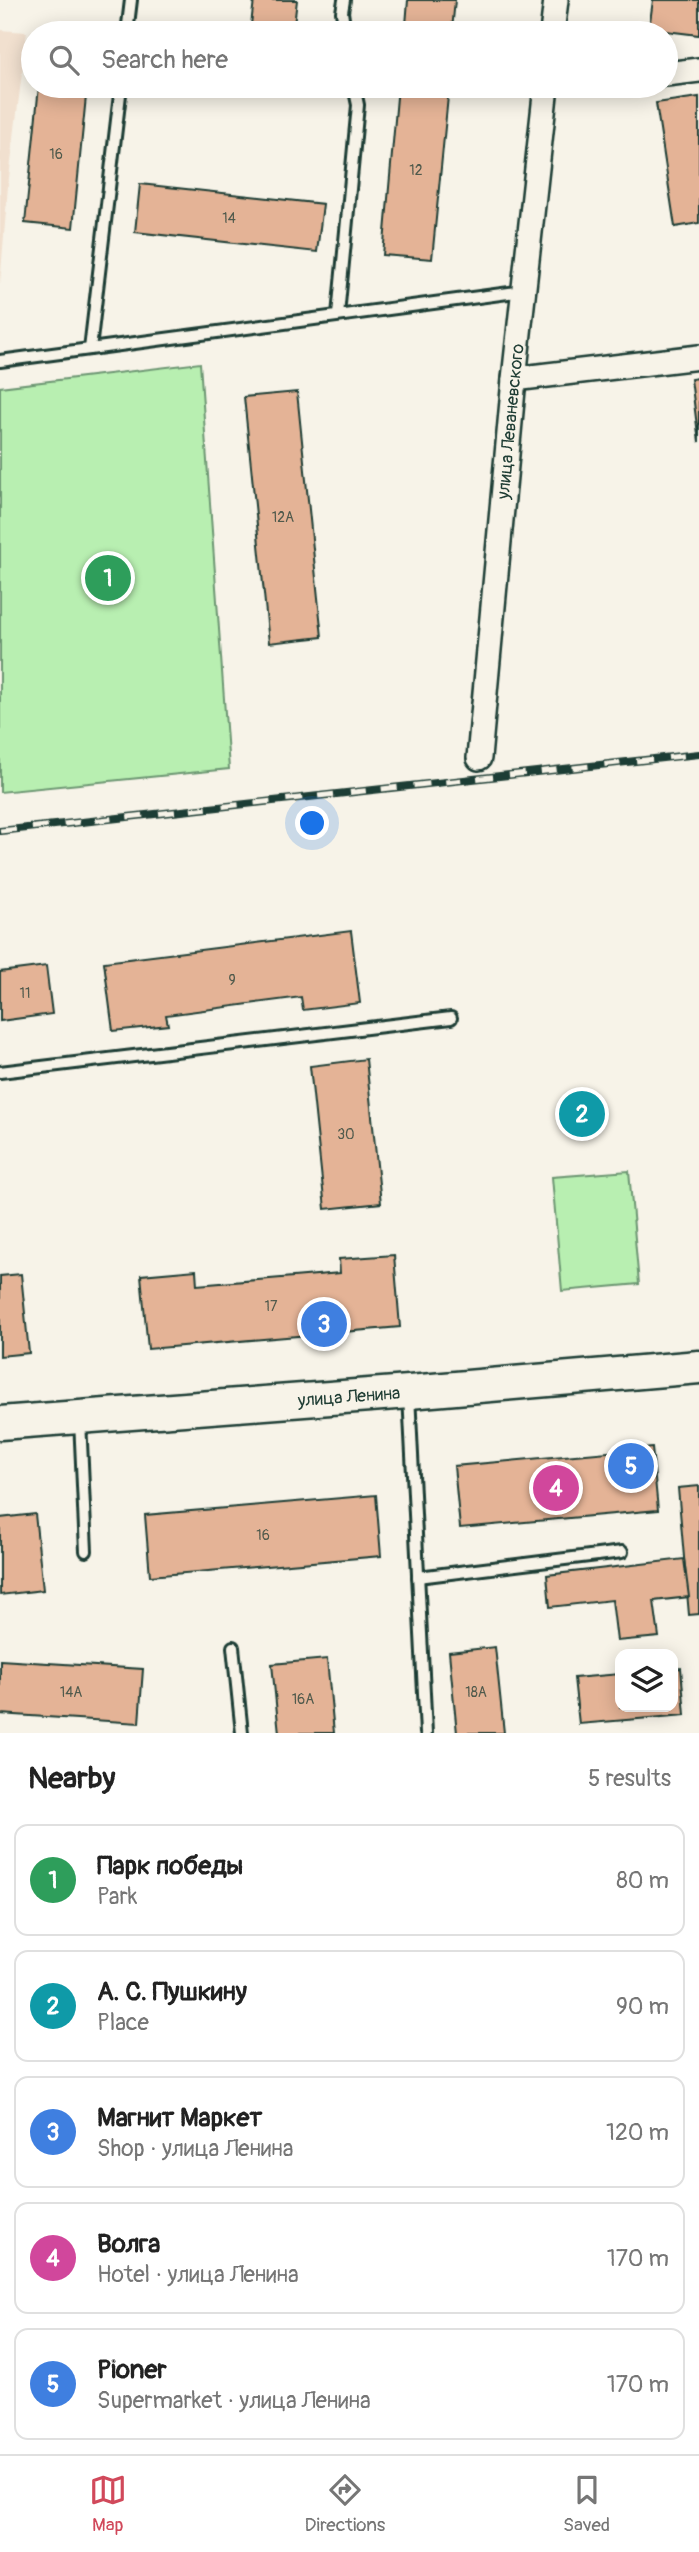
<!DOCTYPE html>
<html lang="en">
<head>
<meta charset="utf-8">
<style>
  :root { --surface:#fff; --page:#f2f2f2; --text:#222; --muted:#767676; --line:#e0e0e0; --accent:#d1495b }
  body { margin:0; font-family:Pangolin,sans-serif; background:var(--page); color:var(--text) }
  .controls { position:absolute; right:21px; bottom:21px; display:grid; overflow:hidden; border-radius:14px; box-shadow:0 4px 18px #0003 }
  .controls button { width:63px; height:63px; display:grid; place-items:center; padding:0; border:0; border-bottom:2px solid var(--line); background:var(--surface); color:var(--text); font:35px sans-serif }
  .you { position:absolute; left:313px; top:824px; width:24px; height:24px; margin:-18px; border:5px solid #fff; border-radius:50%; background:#1a73e8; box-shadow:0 0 0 10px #1a73e833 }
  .badge { display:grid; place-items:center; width:46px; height:46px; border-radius:50%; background:var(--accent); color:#fff; font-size:23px; font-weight:700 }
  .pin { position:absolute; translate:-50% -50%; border:4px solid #fff; box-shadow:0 2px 7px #0006 }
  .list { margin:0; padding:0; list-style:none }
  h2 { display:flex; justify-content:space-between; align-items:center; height:91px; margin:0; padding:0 28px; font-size:30px }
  h2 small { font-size:23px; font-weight:400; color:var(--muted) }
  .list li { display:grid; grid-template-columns:46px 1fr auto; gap:21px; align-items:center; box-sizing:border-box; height:112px; margin:0 14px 14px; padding:0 14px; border:2px solid var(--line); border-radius:14px }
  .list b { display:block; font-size:26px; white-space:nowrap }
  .list p { margin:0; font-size:23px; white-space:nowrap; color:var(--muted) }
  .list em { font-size:23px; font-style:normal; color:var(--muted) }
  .icon { flex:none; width:38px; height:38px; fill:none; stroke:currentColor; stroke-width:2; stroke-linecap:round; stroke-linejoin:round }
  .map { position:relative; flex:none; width:699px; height:1733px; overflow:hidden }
  .search { position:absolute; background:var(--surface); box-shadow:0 4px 18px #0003; left:21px; right:21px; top:21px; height:77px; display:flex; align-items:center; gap:18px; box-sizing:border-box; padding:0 24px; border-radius:38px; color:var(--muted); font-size:26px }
  .sheet { height:721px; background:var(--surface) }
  nav { display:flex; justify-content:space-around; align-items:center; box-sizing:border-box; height:98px; border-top:2px solid var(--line); background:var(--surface); font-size:19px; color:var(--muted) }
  nav a { display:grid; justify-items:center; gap:4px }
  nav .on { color:var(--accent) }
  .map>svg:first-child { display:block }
</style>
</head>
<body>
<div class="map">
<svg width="699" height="1733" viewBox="0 0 699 1733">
  <rect width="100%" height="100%" fill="#f7f3e8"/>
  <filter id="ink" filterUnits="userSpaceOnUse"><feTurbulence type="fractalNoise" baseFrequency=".0143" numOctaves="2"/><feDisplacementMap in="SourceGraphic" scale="14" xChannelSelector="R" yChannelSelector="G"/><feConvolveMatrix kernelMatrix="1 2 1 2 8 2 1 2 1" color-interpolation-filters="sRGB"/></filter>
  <g filter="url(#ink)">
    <path fill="#f1e0cf" d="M0,30l27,2 -19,154 -8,99z"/>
    <g fill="#b8efb1" stroke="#6c9672" stroke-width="2">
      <path d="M200,363l29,406 -229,23v-405z"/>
      <path d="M629,1171l10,113 -77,7 -10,-114z"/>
    </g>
    <g fill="#e4b396" stroke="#1f3d34" stroke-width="2">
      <path d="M254,0h43l-4,33h-43z"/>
      <path d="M408,0h47l-3,30 -46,-5z"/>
      <path d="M653,0h46v35l-50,-6z"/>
      <path d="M39,86h48l-14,142 -48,-5z"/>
      <path d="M398,86h51l-17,173 -49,-4z"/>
      <path d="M699,97v126l-24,4 -19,-124z"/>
      <path d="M140,184l183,20 -6,48 -182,-20z"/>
      <path d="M699,378v64l-8,-63z"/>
      <path d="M297,392l25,245 -53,6 -25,-246z"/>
      <path d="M351,931l9,72 -57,7 -2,-13 -135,18 2,10 -55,6 -9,-69z"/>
      <path d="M46,966l6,48 -52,7v-49z"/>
      <path d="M366,1059l15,144 -56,6 -15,-143z"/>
      <path d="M394,1255l6,72 -252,22 -7,-74 55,-5 1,15 143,-12 -1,-14z"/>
      <path d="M21,1274l8,79 -29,3v-80z"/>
      <path d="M652,1448l6,62 -198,18 -6,-62z"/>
      <path d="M699,1486v128l-10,1 -11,-127z"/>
      <path d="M376,1495l5,61 -231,20 -5,-61z"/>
      <path d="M35,1514l8,76 -43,5v-77z"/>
      <path d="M684,1559l5,38 -35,4 5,36 -42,4 -5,-41 -62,7 -3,-32z"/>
      <path d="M495,1647l9,86h-47l-8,-81z"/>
      <path d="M327,1659l7,74h-55l-7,-69z"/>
      <path d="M0,1660l143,9 -4,54 -139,-9z"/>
      <path d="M681,1668l4,47 -106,9 -5,-46 46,-4v33h53v-38z"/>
    </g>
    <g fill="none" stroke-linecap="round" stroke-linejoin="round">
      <g stroke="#1f3d34" stroke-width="16">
        <g id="service">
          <path d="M344,0l-2,12 3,21"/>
          <path d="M127,33l4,-33"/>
          <path d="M121,86l-31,263 434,-58"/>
          <path d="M338,315l20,-210 -4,-19"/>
          <path d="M0,361l90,-12"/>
          <path d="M0,1072l451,-54"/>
          <path d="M409,1395l17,338"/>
          <path d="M80,1420l6,131"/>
          <path d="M418,1577l204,-25"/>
          <path d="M233,1647l9,86"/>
        </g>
      </g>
      <g stroke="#1f3d34" stroke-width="28">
        <g id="minor">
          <path d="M552,33l4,-33"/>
          <path d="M666,74l33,-4"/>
          <path d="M514,379l185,-22"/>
          <path id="s1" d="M479,758l35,-379 32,-293"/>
        </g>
      </g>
      <g stroke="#1f3d34" stroke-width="37">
        <g id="secondary">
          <path id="s2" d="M0,1423l409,-31 290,-25"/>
        </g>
      </g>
      <use href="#service" stroke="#f7f3e8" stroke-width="10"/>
      <use href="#minor" stroke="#f7f3e8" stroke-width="23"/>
      <use href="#secondary" stroke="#f7f3e8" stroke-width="32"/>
      <g stroke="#1f3d34" stroke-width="8">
        <path id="rail" d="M0,831l699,-77"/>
      </g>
      <use href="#rail" stroke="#f7f3e8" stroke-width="5" stroke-dasharray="16" stroke-linecap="butt"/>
    </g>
  </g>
  <g text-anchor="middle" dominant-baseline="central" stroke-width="5" stroke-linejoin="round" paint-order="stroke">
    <g font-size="14" fill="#505a4c">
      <text x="56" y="154">16</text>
      <text x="416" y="170">12</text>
      <text x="229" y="218">14</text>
      <text x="283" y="517">12А</text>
      <text x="232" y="980">9</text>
      <text x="25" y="993">11</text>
      <text x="346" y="1134">30</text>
      <text x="271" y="1306">17</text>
      <text x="263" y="1535">16</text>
      <text x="71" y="1692">14А</text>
      <text x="476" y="1692">18А</text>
      <text x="303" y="1699">16А</text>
    </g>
    <g font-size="18" fill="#1f3d34" stroke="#f7f3e8">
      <text stroke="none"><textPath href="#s1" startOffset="338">улица Леваневского</textPath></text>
      <text stroke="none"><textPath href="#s2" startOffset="350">улица Ленина</textPath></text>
    </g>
  </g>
</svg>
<div class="controls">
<button><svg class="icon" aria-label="layers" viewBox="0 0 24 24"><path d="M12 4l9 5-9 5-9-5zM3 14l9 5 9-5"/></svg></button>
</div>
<div class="you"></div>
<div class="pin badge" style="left:108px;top:578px;background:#2e9e5b">1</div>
<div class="pin badge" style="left:582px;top:1114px;background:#0f9aa8">2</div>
<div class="pin badge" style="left:324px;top:1324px;background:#3f7fe0">3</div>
<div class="pin badge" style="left:556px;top:1488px;background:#d1479c">4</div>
<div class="pin badge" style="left:631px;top:1466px;background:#3f7fe0">5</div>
<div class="search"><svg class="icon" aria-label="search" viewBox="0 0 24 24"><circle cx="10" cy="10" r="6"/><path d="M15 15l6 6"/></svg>Search here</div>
</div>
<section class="sheet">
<h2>Nearby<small>5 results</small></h2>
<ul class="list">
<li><span class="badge" style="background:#2e9e5b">1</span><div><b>Парк победы</b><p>Park</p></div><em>80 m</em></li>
<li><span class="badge" style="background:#0f9aa8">2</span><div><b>А. С. Пушкину</b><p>Place</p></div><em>90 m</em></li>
<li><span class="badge" style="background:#3f7fe0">3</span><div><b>Магнит Маркет</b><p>Shop · улица Ленина</p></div><em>120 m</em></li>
<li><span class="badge" style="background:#d1479c">4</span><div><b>Волга</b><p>Hotel · улица Ленина</p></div><em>170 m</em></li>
<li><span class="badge" style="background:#3f7fe0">5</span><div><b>Pioner</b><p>Supermarket · улица Ленина</p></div><em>170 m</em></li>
</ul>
</section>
<nav>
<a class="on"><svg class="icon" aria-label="map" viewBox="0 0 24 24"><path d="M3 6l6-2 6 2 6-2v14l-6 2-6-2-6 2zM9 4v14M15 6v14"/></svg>Map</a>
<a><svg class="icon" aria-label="directions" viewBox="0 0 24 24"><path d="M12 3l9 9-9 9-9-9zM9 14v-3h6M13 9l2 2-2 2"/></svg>Directions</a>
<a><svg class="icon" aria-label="saved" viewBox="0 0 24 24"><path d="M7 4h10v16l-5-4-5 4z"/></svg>Saved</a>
</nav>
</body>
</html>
